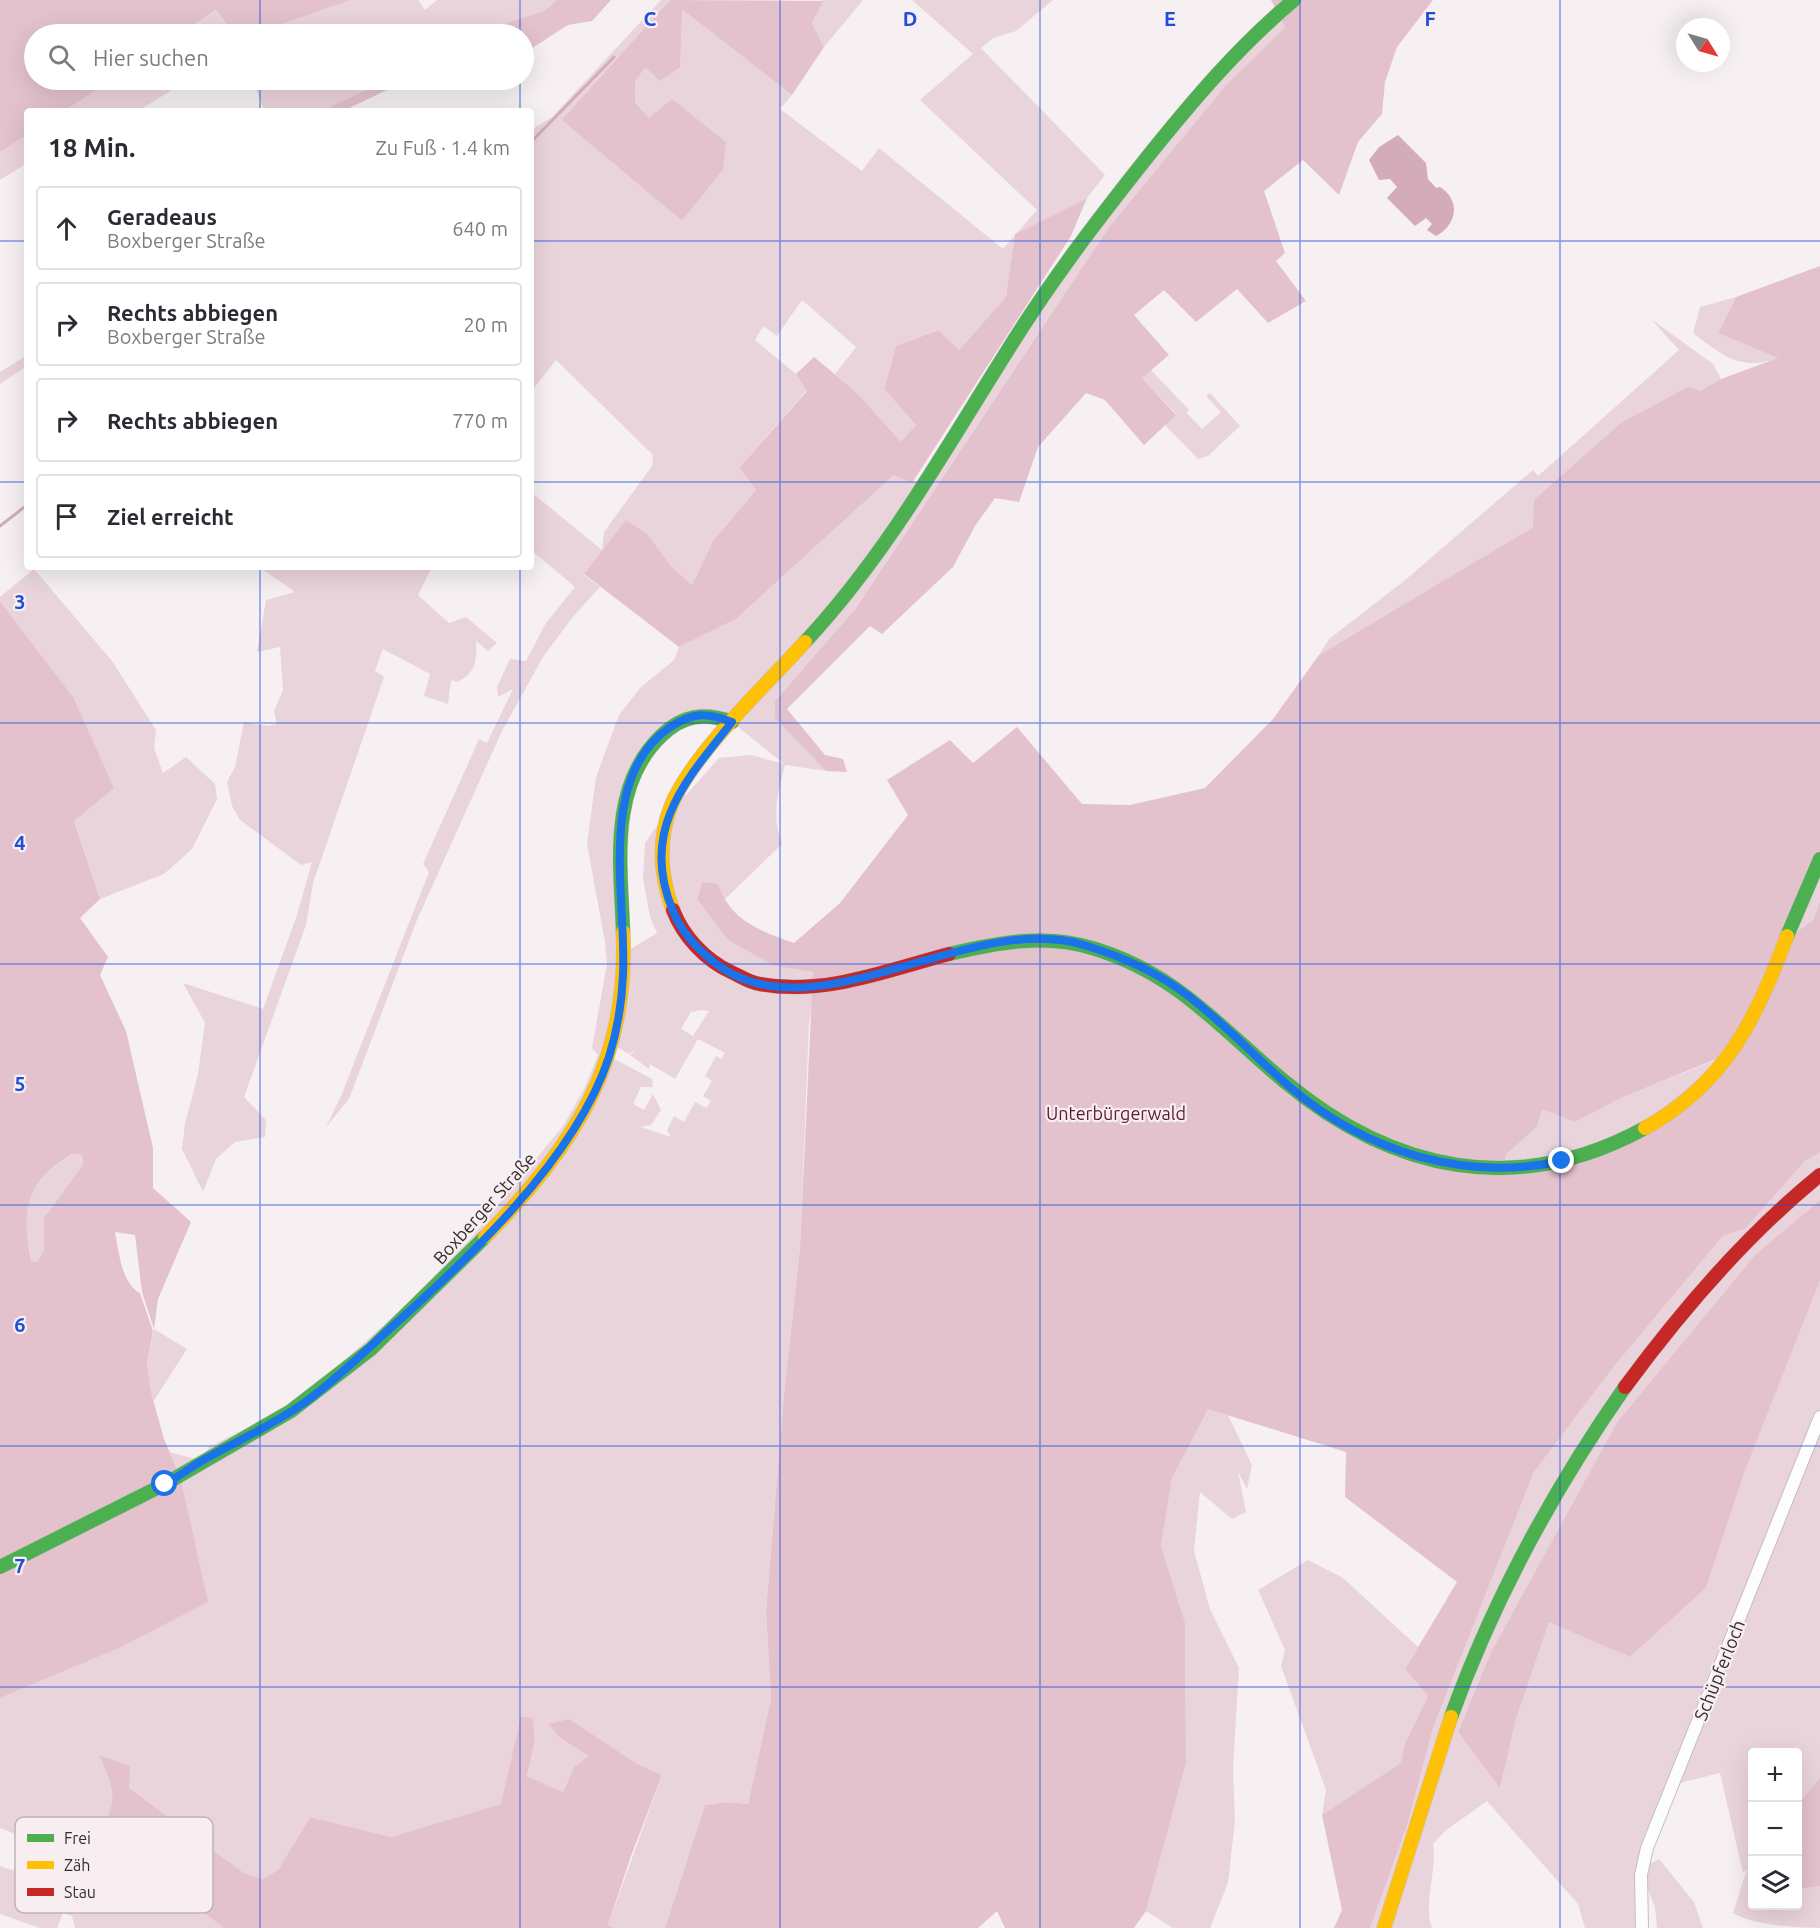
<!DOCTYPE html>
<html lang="de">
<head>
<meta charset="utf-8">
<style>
  :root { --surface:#fff; --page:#f7f7f7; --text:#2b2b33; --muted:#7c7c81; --line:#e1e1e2 }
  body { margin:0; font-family:Ubuntu,sans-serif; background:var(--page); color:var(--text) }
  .controls { position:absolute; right:18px; bottom:18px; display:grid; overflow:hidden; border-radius:6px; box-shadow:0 6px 24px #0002 }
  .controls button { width:54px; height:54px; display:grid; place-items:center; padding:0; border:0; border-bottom:2px solid var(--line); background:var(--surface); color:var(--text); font:30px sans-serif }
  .compass { position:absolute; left:1676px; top:18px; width:54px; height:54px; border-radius:50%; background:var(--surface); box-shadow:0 6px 24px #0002; rotate:127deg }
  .stop { position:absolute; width:18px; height:18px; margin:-14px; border:4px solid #1a73e8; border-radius:50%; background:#fff }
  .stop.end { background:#1a73e8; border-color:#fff; box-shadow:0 2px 6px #0008 }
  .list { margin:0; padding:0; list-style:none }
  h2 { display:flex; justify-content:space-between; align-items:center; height:78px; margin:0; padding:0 24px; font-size:26px }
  h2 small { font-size:20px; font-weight:400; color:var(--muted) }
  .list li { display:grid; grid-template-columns:39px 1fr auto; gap:18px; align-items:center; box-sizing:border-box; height:84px; margin:0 12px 12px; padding:0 12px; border:2px solid var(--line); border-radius:6px }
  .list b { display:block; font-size:22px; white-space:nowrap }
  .list p { margin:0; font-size:20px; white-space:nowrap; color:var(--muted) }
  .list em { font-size:20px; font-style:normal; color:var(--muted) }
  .icon { flex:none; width:33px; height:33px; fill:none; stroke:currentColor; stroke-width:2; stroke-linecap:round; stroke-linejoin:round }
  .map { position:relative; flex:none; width:1820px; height:1928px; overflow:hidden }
  .search { position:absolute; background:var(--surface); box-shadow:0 6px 24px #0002; left:24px; top:24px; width:510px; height:66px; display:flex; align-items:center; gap:15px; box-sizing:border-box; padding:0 21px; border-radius:33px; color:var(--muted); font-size:22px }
  .panel { position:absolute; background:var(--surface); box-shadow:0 6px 24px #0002; left:24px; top:108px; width:510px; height:462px; border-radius:6px }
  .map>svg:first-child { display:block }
</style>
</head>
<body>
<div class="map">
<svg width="1820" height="1928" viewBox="0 0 1820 1928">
  <rect width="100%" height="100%" fill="#f6f0f2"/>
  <g fill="#ead4db" fill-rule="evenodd">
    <path d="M351,0h67l7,10 12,-10h120l-13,11 -72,23h-218z"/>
    <path d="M661,0h9l-107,120 119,101 41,-51 -74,-52 -14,-16v-20l47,-74 110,87 -12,14 82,62 17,-23 124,101 34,-39 -117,-110 53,-46 -61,-54h141l-37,31 -23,7 -12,10 124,127 -18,23 -72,36 -9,63 -47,53 -22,-20 -41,16 -12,43 32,36 -15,18 -46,-52 -20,-17 21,-27 -54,-47 -25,36 -14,-10 -8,14 41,34 11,16 -68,78 17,22 -43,51 -21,44 -21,-19 -23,-31 -64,40 16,12 -28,31 -29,39 -41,74 -85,189 -68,179 -23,28 15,-31 88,-224 -6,-8 56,-125 8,4 26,-54 -15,8 -1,-10 13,-28 16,2 20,-38 29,-36 -44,-37v-58l71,58 2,-18 48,-66 1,-11 -97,-95 -25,32v-262l21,-13z"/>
    <path d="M822,0h41l-39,47 -12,-24z"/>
    <path d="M216,10l19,24h-55z"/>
    <path d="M1279,13l6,14 -59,58 -117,142 -253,381 -81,93 1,17 50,53 -41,-6c-7,25 -14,53 -3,79l-59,57 -21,-19 -5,17 78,67 39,6 1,14 -6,37 -9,224 -16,148 -18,216 5,88 -23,105 -22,-2 -21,3 -40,123h-51l-6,-3 54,-150 -103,-38 29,19 -14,11 -11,25 -36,-16 8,-36 -2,-22 -31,86 -111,33 -81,-20 -32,53 -15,9 -19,-6 -115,-85 -29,-33 12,28 1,22 -12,33 123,90h-149l-3,-12 -9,-3 -6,15h-17l-40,-14v-48l52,17 12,-30 -64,-25v-130l117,-49 63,-173 -10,-24 32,9 7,-14 71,-36 51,-39 72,-64 68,-70 92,-112 21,-37 14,-34 -6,-7 15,-84 -2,-22 -18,-98 9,-67 23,-62 22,-28 33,-27 5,-13 57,-28 158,-144 31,10 170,-263zM681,720l51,2 52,42 -33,-9 -32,3 -33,37 -13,8 -28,40 -2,35 7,39 7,16 -33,20 5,-170zM701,1010l8,1 -16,25 -12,-7 10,-17zM698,1039l27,14 -4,6 -5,-3 -11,20 7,5 -9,15 8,5 -5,7 -11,-6 -11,20 -10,-6 -7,14 4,7 -30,-10 10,-2 10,-15 -8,-16 -9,16 -11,-6 8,-17h12l-1,-8 -43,-23 3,-12 17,10 9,-6 -8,7 19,14 1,-5 25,15z"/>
    <path d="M112,80h76l-50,31h-74z"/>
    <path d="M252,80h135l-66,31h-56z"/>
    <path d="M27,135v28l-27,17v-28z"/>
    <path d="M1736,297l-18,36 61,25c-38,14 -57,-3 -86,-25l7,-26z"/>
    <path d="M1651,319l62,45 8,15 -21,13 -167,135 -214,128 10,-16 75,-58 129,-111 5,6 141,-126z"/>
    <path d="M27,355v11l-27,18v-12z"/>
    <path d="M1151,370l38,40 -3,2 16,17 19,-17 -15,-16 4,-3 30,33 -32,30 -10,3 -33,-34 11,-11 -34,-36z"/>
    <path d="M259,567h173l-14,28 31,28 17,-6 31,26 -9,8 -12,-10c1,20 0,31 -18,41l-7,-2 -3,24 -24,-8 6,-22 -47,-25 -8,22 9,6 -71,206 -7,42 -62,172 22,23 -1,17 -30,5 -19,17 -13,33 -21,-43 3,-25 13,-50 7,-51 -22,-40 80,26 34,-94 15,-53 -11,3 -61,-45 -8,-14 -5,-24 8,-15 9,-45 24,4 9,-2 -3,-13 9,-21 -3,-43 -23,5 9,-52 29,-8z"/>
    <path d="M34,569l78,92 44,69 -2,18 9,25 23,-16 29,27 2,15 -25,50 -28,25 -64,25 -26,-79 -1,-123 -73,-96v-4z"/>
    <path d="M1820,859v42l-7,19 -27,20z"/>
    <path d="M1733,1053l-107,85 -123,30 3,-13 30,-29 6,-18 33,14 46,-24z"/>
    <path d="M1820,1152v48l-65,55 -138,167 -126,230 -33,80 42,55 16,-68 33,-98 81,36 76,-69 39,-117 75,-190v497l-22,26v-52h-46v128l-4,17 4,-3v12h46v-17l22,-3v42c-23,0 -67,-3 -87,-15l14,-44 -4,4 -23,-100 -44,11 -35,91 1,53h-57l-7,-24 -91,-103 -42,30 -12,13c4,27 -10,62 -1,84h-62l37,-102 26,-98 101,-256 78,-103 111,-133 22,-7 59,-67z"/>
    <path d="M72,1154l10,1 1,10c-14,17 -24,35 -39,52v33l-7,12h-5c-2,-14 -8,-32 -7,-46 3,-27 25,-49 47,-62z"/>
    <path d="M154,1329l33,20 -34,53 -6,-38z"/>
    <path d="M1207,1408l21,7 24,50 -5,24 -9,-17 8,40 -14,7 -32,-27 -6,59 16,58 29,59 -6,99 2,54 -7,62 -18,45h-37l-27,-17 40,-148 -1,-139 -24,-78 11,-68z"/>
    <path d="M1308,1560l35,18 75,69 -13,22 23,27 -23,47 -3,20 -80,52 4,-25 -45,-124 4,-16 -27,-60z"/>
    <path d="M1659,1859l35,43 9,26h-46l-2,-21 -9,-22 4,-21z"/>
  </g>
  <g fill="#e3c2cd" fill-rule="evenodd">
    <path d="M0,0h351l-97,34h-19l-19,-24 -36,24h-146v46h78l-48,31h-37v24l-27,17z"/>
    <path d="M557,0h54l-19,21 -24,4 -42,27h-2v-18h-52l72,-23z"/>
    <path d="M670,0l153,1 -11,22 12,24 -32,48 -110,-86 -2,58 -20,14 -15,-14 -10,15v20l14,16 23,-19 54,43 -3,28 -41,51 -120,-101z"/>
    <path d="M1271,0h162l-36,47 -12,35 -3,32 -24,28 -19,53 -36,-35 -39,31 21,62 -9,8 30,40 -38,22 -31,-34 -41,33 -32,-32 -30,25 35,40 -27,23 34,37 -32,30 -39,-45 -19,-7 -48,54 -19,55 -24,-4 -20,28 -22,41 -71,67 -12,-8 -83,83 38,46 18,4 4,13 -21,-1 -51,-53v-17l81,-93 253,-381 117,-142 59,-58z"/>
    <path d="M387,80h21l-65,31h-22z"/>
    <path d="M1087,198l-16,38 -159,247 -18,-8 -158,144 -57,28 -95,-73 42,-54 22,15 23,31 21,19 21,-44 43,-51 -17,-22 68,-77 -11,-17 18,-17 41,34 46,51 15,-17 -32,-36 12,-43 42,-16 21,20 47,-53 9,-63z"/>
    <path d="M1820,266v593l-33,80 26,-19 7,-19v251l-16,10 -59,67 -22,7 -111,133 -78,103 -101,256 -26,98 -37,102h-36l8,-18 -20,-95 79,-52 4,-20 23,-47 -23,-27 52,-87 -112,-85 1,-45 -138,-43 -36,69 -11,68 24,77 1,140 -40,148 -12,17h-129l-8,-17 -19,17h-313l40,-123 21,-3 22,2 23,-105 -5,-88 18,-216 16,-148 13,-275 -38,-6 -47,-26 -31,-41 5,-17 16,2c12,36 42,47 76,59l46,-40 68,-88 -21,-35 63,-40 23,23 44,-36 65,77 48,1 75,-17 68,-69 46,-64 214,-128 1,-27 87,-77 67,-36 12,4 21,-12 57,-21 -60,-25 18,-36zM1731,1053l-105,85 -123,29 3,-12 31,-29 5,-17 33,13 46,-24z"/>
    <path d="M0,601l73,96 41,91 -40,33 26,78 -20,19 28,39 -8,18 26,56 27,117v40l38,34 -33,77 -4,30 -12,-37 -7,-57 -20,-3c4,19 6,51 25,61l13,38 -6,33 5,32 12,43 16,37 28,126 -91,47 -117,49zM72,1154l10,1 1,10c-14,17 -24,35 -39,52v33l-7,12h-5c-12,-49 -7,-80 40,-108z"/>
    <path d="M1820,1200v81l-75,190 -39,117 -76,69 -81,-35 -33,97 -16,69 -42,-56 33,-80 126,-230 138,-167z"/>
    <path d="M521,1717l12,1 2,22 -8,36 36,16 11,-25 14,-11 -29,-19 -10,-13 20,-5 68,45 25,11 -31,81 -23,69 6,3h-390l-123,-91c15,-39 16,-44 -2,-82l31,11 -1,22 115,85 19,6 15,-9 32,-53 81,20 110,-33z"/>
    <path d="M1820,1778v108l-22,3v-85z"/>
  </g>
  <path fill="#d4acb9" d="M1398,135l28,28 2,16 8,9 4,-1c22,14 16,39 -4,49l-9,-6 5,-6 -6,-6 -11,8 -28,-28 10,-11 -7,-8 -11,1 -10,-20 10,-13z"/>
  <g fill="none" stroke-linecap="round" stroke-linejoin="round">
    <g stroke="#d4acb9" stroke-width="3">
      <path d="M531,142l83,-85"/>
      <path d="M0,526l27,-21"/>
    </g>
    <g stroke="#c3bec0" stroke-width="14">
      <path id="street" d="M1642,1928l-1,-53 6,-27 173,-431"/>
    </g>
    <g stroke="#c3bec0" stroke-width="15">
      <g id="fast">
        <path d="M805,642c81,-87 138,-189 201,-289 43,-70 92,-134 143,-198 45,-56 90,-109 145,-155"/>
        <path d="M623,932c-2,-66 -15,-145 38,-196 21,-21 43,-24 71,-14"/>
        <path d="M1787,936l33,-77"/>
        <path d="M949,954c47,-11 95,-21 143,-6 85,25 128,80 192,133 109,91 233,117 361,47"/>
        <path d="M0,1567l165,-83 126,-73 80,-62 114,-112"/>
        <path d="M1451,1717c43,-119 102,-227 174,-330"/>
      </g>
    </g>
    <g stroke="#c3bec0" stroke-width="15">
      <g id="slow">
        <path d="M673,910c-13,-34 -15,-70 -2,-104 21,-52 95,-121 134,-164"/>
        <path d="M1645,1128c80,-44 112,-110 142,-192"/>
        <path d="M485,1237c89,-92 144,-173 138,-305"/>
        <path d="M1384,1928l67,-211"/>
      </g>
    </g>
    <g stroke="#c3bec0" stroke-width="15">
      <g id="jam">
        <path d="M673,910c10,26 32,50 58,62 9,4 19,11 29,12 64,12 128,-14 189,-30"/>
        <path d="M1625,1387c56,-76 121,-152 195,-212"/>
      </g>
    </g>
    <use href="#street" stroke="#fefdfd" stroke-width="12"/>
    <use href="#fast" stroke="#4caf50" stroke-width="14"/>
    <use href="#slow" stroke="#ffc107" stroke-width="14"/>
    <use href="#jam" stroke="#c62828" stroke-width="14"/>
  </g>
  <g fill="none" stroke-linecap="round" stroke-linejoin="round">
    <path stroke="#1a73e8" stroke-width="8" d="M165,1484c12,-6 23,-15 35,-22 35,-20 71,-36 104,-59 29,-21 54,-45 80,-69 80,-71 191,-173 225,-277 8,-26 13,-55 14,-82 4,-75 -27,-197 46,-247 23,-16 38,-16 63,-6 -47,59 -93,109 -59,189 8,20 21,34 37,48 99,85 256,-50 374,-14 36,11 73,27 103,50 37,28 69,63 104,93 76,64 173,94 271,73"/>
  </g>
  <path fill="none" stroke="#1d4ed8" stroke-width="1.5" stroke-opacity="0.55" d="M260,0v34M520,0v34M780,0v1928M1040,0v1928M1300,0v1928M1560,0v1928M260,80v31M520,80v31M0,241h27M531,241h1289M0,482h27M531,482h1289M260,567v1361M520,567v1361M0,723h1820M0,964h1820M0,1205h1820M0,1446h1820M0,1687h1820"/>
  <g text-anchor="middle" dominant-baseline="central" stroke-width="4.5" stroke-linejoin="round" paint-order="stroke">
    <g font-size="18" fill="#5b1a35" stroke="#f8eef1">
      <text x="1116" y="1113">Unterbürgerwald</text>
    </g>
    <g font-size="18" fill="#322e2f" stroke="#f8eef1">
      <text transform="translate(484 1208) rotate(-48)">Boxberger Straße</text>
      <text transform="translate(1719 1670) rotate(-68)">Schüpferloch</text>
    </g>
  </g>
  <rect x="15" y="1817" width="198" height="96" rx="9" fill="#f8eef1" stroke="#bdb4b7" stroke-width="1.5"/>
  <rect x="27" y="1834" width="27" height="8" fill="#4caf50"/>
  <rect x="27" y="1861" width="27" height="8" fill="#ffc107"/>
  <rect x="27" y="1888" width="27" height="8" fill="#c62828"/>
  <g font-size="16" fill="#322e2f">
    <text x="64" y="1844">Frei</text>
    <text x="64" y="1871">Zäh</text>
    <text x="64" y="1898">Stau</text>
  </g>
  <g font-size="20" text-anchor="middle" font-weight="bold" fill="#1d4ed8" stroke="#f8eef1" stroke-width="4.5" stroke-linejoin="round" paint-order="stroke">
    <text x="650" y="26">C</text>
    <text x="910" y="26">D</text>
    <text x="1170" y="26">E</text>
    <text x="1430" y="26">F</text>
    <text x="20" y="609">3</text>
    <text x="20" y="850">4</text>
    <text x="20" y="1091">5</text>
    <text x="20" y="1332">6</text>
    <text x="20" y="1573">7</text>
  </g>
</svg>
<div class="controls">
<button>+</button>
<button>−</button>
<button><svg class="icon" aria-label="layers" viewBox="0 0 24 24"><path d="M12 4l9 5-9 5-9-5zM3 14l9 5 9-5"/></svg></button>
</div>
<svg class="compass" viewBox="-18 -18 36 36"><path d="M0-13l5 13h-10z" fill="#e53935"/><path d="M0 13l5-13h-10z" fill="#7c7c81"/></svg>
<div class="stop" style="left:165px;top:1484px"></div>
<div class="stop end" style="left:1562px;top:1161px"></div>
<div class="search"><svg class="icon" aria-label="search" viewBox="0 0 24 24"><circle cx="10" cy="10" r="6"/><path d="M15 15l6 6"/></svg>Hier suchen</div>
<section class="panel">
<h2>18 Min.<small>Zu Fuß · 1.4 km</small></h2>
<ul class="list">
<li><svg class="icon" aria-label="ahead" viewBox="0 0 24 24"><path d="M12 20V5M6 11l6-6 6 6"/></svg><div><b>Geradeaus</b><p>Boxberger Straße</p></div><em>640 m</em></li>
<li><svg class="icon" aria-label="right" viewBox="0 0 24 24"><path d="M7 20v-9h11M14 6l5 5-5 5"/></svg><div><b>Rechts abbiegen</b><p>Boxberger Straße</p></div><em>20 m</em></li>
<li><svg class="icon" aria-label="right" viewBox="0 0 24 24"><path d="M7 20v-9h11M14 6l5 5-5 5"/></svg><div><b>Rechts abbiegen</b></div><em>770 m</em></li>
<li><svg class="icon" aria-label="arrive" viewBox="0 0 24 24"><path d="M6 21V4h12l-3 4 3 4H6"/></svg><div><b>Ziel erreicht</b></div></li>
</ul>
</section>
</div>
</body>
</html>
